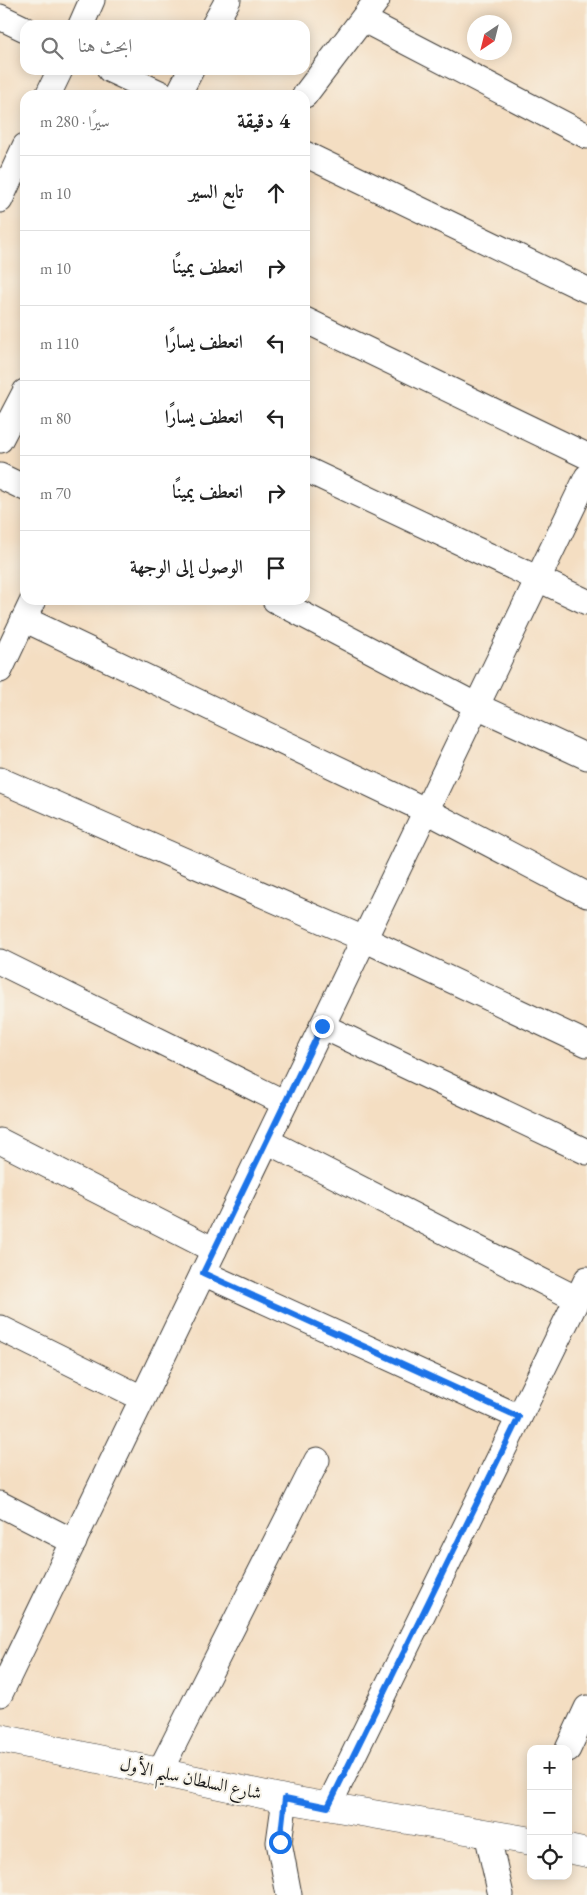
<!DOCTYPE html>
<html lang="ar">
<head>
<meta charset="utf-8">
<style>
  :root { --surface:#fff; --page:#f6f6f6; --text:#222; --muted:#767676; --line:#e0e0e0 }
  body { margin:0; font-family:"EB Garamond",Amiri,serif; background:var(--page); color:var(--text); direction:rtl }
  .controls { position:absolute; right:15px; bottom:15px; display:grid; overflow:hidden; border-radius:10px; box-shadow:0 2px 12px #0003 }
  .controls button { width:45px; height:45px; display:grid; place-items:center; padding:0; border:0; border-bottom:1px solid var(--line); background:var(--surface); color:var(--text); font:25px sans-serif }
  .compass { position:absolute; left:467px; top:15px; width:45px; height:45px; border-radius:50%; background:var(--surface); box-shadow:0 2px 12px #0003; rotate:215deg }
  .stop { position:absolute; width:15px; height:15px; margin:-11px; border:4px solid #1a73e8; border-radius:50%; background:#fff }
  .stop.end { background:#1a73e8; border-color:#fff; box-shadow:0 1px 5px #0008 }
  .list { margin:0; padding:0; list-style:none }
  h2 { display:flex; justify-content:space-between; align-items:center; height:65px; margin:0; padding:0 20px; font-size:21px }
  h2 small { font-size:16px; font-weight:400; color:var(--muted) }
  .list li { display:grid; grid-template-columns:32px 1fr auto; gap:15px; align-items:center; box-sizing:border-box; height:75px; padding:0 20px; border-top:1px solid var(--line) }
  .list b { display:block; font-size:19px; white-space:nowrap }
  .list em { font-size:16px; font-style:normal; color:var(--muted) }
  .icon { flex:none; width:28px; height:28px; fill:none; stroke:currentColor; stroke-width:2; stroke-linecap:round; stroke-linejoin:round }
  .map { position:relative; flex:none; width:587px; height:1895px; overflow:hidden; direction:ltr }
  .search { position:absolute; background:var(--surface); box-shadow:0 2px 12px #0003; left:20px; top:20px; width:290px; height:55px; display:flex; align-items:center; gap:12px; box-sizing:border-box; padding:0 18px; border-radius:15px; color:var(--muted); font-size:19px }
  .panel { position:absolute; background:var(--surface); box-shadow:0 2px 12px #0003; left:20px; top:90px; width:290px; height:515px; border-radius:15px; direction:rtl }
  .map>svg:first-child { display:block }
</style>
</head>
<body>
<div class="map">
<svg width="587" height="1895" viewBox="0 0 587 1895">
  <rect width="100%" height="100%" fill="#f7f3e8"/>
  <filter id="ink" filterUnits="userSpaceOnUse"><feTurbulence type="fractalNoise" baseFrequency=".02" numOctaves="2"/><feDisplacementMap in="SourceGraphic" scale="10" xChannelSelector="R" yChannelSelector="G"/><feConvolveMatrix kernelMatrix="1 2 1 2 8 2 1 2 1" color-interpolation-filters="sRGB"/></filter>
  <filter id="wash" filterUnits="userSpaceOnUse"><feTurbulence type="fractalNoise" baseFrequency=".0096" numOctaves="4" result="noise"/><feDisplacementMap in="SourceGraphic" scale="20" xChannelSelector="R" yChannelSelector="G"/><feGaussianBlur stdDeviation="1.12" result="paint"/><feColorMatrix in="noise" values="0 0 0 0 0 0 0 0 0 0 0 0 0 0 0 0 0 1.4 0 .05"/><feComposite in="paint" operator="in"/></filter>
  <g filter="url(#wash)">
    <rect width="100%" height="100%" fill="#f4dec2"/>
  </g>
  <g filter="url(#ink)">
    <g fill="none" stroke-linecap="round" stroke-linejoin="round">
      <g stroke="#3c3935" stroke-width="27">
        <g id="minor">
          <path d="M0,17l25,12"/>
          <path d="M364,20l223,116"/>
          <path d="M81,25l11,-25"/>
          <path d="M214,25l14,-25"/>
          <path d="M110,70l54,25"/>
          <path d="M48,95l12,-25"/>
          <path d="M178,95l13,-25"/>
          <path d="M305,95l72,-95"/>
          <path d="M305,154l282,136"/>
          <path d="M0,200l25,-54"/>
          <path d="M305,320l282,136"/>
          <path d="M0,440l25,-48"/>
          <path d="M305,469l282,133"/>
          <path d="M0,476l25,12"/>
          <path d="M275,600l202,106 110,51"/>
          <path d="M24,619l403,192 160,84"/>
          <path d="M0,670l33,-70"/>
          <path d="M0,780l364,159 223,105"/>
          <path d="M0,962l285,141"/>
          <path d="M322,1026l265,126"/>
          <path d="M0,1141l214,109"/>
          <path d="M267,1141l310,158"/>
          <path d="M203,1273l316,144"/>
          <path d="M0,1328l142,70"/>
          <path d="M0,1504l74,38"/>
          <path d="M0,1694l587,-1217"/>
          <path d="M568,1749l19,-41"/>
          <path d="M160,1771l157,-311"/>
          <path d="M285,1799l-6,43 10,53"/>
          <path d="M328,1807l259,-528"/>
          <path d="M487,1833l14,62"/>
        </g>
      </g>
      <g stroke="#3c3935" stroke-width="29">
        <g id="tertiary">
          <path d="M0,1738l285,61 246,42"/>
          <path d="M568,1849l19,4"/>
        </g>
      </g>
      <use href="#minor" stroke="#fff" stroke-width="25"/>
      <use href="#tertiary" stroke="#fff" stroke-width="28"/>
    </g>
  </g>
  <g fill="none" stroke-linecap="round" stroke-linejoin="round" filter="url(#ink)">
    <path stroke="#1a73e8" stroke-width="6" d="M280,1842l5,-44 43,9 191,-390 -316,-144 119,-247"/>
  </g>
  <g text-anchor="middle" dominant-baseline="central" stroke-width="4" stroke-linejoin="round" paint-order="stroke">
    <g font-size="18" fill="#1c1c1c" stroke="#f7f3e8">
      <text transform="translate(191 1778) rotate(12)">شارع السلطان سليم الأول</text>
    </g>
  </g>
</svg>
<div class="controls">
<button>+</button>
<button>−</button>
<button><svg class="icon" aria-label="locate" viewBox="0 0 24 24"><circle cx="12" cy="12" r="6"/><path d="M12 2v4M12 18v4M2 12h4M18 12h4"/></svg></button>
</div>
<svg class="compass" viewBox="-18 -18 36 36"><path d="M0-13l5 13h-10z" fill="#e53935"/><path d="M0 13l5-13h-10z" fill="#767676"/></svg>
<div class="stop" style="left:280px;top:1842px"></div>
<div class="stop end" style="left:322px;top:1026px"></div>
<div class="search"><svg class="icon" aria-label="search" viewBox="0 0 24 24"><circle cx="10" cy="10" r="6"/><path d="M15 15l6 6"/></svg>ابحث هنا</div>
<section class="panel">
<h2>4 دقيقة<small>سيرًا · 280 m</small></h2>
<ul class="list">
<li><svg class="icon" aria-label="ahead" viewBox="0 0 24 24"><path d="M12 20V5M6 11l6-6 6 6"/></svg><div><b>تابع السير</b></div><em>10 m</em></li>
<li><svg class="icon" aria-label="right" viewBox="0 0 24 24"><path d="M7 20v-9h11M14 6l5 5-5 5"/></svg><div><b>انعطف يمينًا</b></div><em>10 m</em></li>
<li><svg class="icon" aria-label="left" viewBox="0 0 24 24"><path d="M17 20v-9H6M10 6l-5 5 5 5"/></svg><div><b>انعطف يسارًا</b></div><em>110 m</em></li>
<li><svg class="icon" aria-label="left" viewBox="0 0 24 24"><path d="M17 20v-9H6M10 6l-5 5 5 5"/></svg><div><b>انعطف يسارًا</b></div><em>80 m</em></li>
<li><svg class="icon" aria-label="right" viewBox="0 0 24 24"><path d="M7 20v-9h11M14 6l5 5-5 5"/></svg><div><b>انعطف يمينًا</b></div><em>70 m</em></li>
<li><svg class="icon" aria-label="arrive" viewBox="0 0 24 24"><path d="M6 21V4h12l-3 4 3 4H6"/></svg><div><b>الوصول إلى الوجهة</b></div></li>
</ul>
</section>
</div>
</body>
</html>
